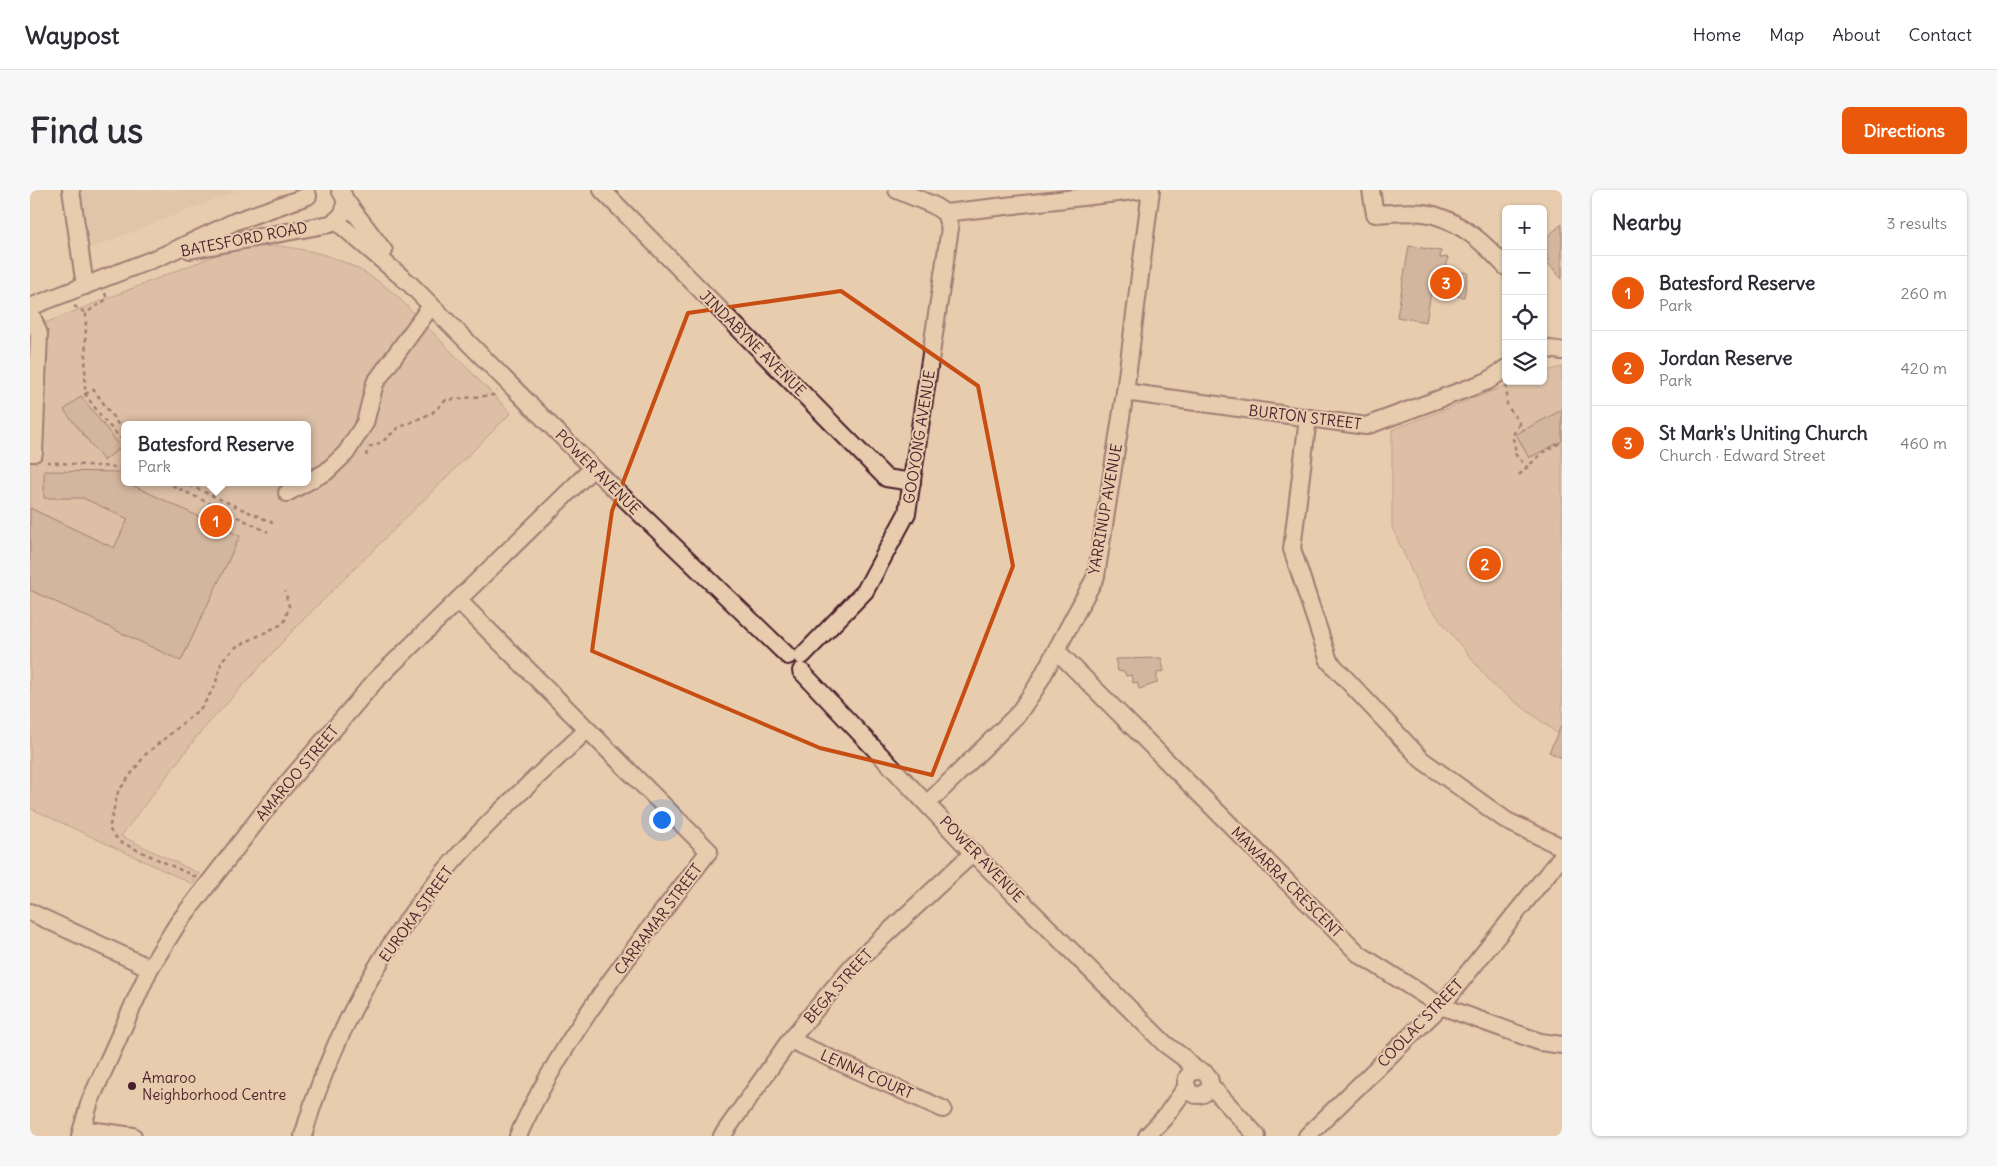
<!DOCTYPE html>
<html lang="en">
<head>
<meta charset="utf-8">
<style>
  :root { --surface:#fff; --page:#f7f7f7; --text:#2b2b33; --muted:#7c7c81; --line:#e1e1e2; --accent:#ea580c }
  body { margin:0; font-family:Delius,sans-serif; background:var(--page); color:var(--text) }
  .controls { position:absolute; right:15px; top:15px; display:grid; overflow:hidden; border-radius:8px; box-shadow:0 1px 4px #0004 }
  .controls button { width:45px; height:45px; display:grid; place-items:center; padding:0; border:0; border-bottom:1px solid var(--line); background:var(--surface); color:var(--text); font:25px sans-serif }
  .you { position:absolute; left:631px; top:629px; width:18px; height:18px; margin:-12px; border:4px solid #fff; border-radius:50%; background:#1a73e8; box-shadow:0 0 0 8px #1a73e833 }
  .badge { display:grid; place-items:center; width:32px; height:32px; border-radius:50%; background:var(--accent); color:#fff; font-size:16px; font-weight:700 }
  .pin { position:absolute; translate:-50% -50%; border:2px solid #fff; box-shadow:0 1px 5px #0006 }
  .popup { position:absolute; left:91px; top:231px; width:190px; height:65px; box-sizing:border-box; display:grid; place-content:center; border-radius:8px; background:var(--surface); filter:drop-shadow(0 1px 4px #0005); font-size:16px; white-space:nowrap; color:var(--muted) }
  .popup b { font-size:19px; color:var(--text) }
  .popup::after { content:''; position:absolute; left:50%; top:100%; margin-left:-10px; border:10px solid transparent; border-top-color:var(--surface) }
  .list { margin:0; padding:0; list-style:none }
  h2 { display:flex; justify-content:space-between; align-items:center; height:65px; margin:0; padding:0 20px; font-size:21px }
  h2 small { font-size:16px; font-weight:400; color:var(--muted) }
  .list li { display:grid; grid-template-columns:32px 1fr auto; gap:15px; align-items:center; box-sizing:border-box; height:75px; padding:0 20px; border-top:1px solid var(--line) }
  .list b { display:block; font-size:19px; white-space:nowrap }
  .list p { margin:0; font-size:16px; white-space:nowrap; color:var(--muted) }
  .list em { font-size:16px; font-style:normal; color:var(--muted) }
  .icon { flex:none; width:28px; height:28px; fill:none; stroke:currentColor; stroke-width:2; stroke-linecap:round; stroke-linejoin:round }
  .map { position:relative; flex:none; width:1532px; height:946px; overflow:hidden; border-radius:8px }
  header { display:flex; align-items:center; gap:30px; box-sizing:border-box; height:70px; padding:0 25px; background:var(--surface); border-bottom:1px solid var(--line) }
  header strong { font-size:24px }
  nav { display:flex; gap:28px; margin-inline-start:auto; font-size:18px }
  .intro { display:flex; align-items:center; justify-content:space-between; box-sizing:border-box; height:120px; padding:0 30px }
  h1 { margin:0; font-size:35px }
  .button { padding:12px 22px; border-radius:8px; background:var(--accent); color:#fff; font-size:18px; font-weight:700 }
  main { display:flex; gap:30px; padding:0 30px }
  aside { flex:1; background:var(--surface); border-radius:8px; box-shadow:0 1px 4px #0004 }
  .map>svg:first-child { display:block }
</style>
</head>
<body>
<header>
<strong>Waypost</strong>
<nav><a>Home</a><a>Map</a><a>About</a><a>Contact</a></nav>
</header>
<div class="intro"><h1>Find us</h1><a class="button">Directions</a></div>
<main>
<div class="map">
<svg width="1532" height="946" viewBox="0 0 1532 946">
  <rect width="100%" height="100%" fill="#e7ccae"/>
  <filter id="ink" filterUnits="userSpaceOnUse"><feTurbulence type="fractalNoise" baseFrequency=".02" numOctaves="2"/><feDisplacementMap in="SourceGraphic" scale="10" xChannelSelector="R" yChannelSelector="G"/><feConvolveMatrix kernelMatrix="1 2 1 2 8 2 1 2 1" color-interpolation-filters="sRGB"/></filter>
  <g filter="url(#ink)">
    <path fill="#dabda3" d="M51,0h159l-149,58z"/>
    <g fill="#ceb099" stroke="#8c6862" fill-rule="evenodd">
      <path d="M249,56c49,6 80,18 118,50l114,117 -216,215 -96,106 -78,102 79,38 -7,10 -163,-76v-479l194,-77 28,-5zM95,235h182v57h-182z"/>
      <path d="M1532,177v370l-70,-53 -67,-83 -33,-74v-97l126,-49h25v-9z"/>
    </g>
    <g fill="#bb9b8a" stroke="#4a1f2b">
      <path d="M1532,34v55l-15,-17 3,-3 -7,-7v-12z"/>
      <path d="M1379,56l32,5 -1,7 8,-1 -2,12 22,4 -4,24 -33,-5 -5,30 -29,-5z"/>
      <path d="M51,206l40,51 -17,14 -40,-51z"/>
      <path d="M1532,220v31l-33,17 -13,-24z"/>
      <path d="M14,281l81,1v10h9l-2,3 108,51 -59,125 -151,-71v-82l84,40 14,-29 -45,-21h-39z"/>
      <path d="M1131,468l3,13 -7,2v10l-18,6 -2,-7 -4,1 -2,-8 -5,1 -1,-4 -7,-1 -3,-12z"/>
      <path d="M1532,534v34l-13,-6z"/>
    </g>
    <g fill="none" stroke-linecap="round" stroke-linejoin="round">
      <g stroke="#4a1f2b" stroke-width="20">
        <g id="minor">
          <path d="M41,0l14,96"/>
          <path d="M572,0l284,288 26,4"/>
          <path d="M867,0l36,15 12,8 198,-23"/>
          <path d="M1341,0l4,24c19,-1 41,-4 59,1 30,9 52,30 72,52"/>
          <path d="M316,11l38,50"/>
          <path d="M306,31l75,64 182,183 195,188"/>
          <path d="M160,60l140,-26c15,-7 20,-21 10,-34"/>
          <path d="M0,117l134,-52 72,-34 72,-25"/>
          <path d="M0,121l9,23 -5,119h-4"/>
          <path d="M1513,158l19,3"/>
          <path d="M1095,202l241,34 122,-45 18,-13"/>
          <path d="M1278,228l-16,131 37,112 93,99 85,61 55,26"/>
          <path d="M277,292l19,-10 20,-19 19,-30 10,-40 56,-77"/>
          <path d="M257,303l20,-11"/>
          <path d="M428,410l251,251c-69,91 -144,180 -191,285"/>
          <path d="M1027,461l302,303 82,52 99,36 22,3"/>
          <path d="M772,466l63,-65 42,-78 43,-285 -5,-15"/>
          <path d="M771,481l172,182 192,191 19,14 13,13"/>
          <path d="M898,613l90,-89 19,-28 59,-110 29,-184 26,-202"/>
          <path d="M0,722l120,56"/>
          <path d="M760,850l153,69"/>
          <circle cx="1168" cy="893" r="12"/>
          <path d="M1180,895l47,51"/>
          <path d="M52,939l51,7"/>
          <path d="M50,946l10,-35 60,-133 28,-45 31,-40 68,-88 98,-114 218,-213"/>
          <path d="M273,946c26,-92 73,-178 132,-253 45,-56 100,-104 152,-153"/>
          <path d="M692,946l68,-96 63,-75 120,-112"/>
          <path d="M1117,946l18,-19 22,-31"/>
          <path d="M1277,946l134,-130 121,-150"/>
        </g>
      </g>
      <g stroke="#4a1f2b" stroke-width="2.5" stroke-dasharray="4 4" stroke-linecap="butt">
        <path d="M75,103l2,6 -21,14 -1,81 19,26 21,23"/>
        <path d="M44,116l12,7"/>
        <path d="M1475,196l2,3v16l17,25"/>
        <path d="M55,204l9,-4 31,44"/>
        <path d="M1489,234l-7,13 3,7v10l12,13"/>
        <path d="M339,257l13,-5 16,-14 34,-15 14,-13 47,-5 4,-4"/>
        <path d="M336,266l2,-8"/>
        <path d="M17,272l78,6"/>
        <path d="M1489,285l23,-22 20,-11"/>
        <path d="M135,292l103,50"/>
        <path d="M152,292l91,41"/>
        <path d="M166,687l-76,-35 -11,-13 9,-37 27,-37 57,-48 13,-21 7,-26 14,-13 48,-24 5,-17 -4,-15"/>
      </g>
      <use href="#minor" stroke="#e7ccae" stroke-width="16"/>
    </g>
  </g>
  <path d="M0 0H1532V946H0ZM811,101l137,95 35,180 -81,209 -112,-27 -228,-97 20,-140 76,-198z" fill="#e7ccae" fill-opacity=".55" fill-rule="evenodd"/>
  <path fill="none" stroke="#c84d12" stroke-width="4" stroke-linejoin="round" d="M811,101l137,95 35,180 -81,209 -112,-27 -228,-97 20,-140 76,-198z"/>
  <circle fill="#4a1f2b" stroke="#e7ccae" stroke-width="2" cx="102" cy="896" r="5"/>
  <g text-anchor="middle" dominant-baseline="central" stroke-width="4" stroke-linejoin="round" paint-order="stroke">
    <g font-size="15" fill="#4a1f2b" stroke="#e7ccae">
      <text transform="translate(214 49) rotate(-11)">BATESFORD ROAD</text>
      <text transform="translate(723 153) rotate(45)">JINDABYNE AVENUE</text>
      <text transform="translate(1275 227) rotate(7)">BURTON STREET</text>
      <text transform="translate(889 247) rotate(-81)">GOOYONG AVENUE</text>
      <text transform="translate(568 282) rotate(45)">POWER AVENUE</text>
      <text transform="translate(1075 319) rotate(-80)">YARRINUP AVENUE</text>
      <text transform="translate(267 583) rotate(-50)">AMAROO STREET</text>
      <text transform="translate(952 669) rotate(46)">POWER AVENUE</text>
      <text transform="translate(1257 692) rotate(45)">MAWARRA CRESCENT</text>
      <text transform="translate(386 724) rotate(-54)">EUROKA STREET</text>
      <text transform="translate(628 729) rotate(-53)">CARRAMAR STREET</text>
      <text transform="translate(808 796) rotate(-48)">BEGA STREET</text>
      <text transform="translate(1390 833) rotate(-46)">COOLAC STREET</text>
      <text transform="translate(837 884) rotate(24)">LENNA COURT</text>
    </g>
    <g font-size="15" fill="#4a1f2b" stroke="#e7ccae" text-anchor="start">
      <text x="112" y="887">Amaroo<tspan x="112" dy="17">Neighborhood Centre</tspan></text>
    </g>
  </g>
</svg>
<div class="controls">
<button>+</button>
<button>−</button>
<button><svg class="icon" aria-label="locate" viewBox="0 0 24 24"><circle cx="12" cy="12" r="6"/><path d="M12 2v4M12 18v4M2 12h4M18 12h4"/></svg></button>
<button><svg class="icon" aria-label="layers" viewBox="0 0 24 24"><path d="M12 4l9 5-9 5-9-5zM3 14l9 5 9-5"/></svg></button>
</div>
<div class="you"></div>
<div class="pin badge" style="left:186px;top:331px">1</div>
<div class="popup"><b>Batesford Reserve</b>Park</div>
<div class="pin badge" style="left:1455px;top:374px">2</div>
<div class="pin badge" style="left:1416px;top:93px">3</div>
</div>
<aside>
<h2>Nearby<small>3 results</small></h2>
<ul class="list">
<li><span class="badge">1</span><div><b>Batesford Reserve</b><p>Park</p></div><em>260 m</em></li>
<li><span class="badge">2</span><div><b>Jordan Reserve</b><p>Park</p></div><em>420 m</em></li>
<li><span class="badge">3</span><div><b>St Mark's Uniting Church</b><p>Church · Edward Street</p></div><em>460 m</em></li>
</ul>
</aside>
</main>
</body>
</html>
